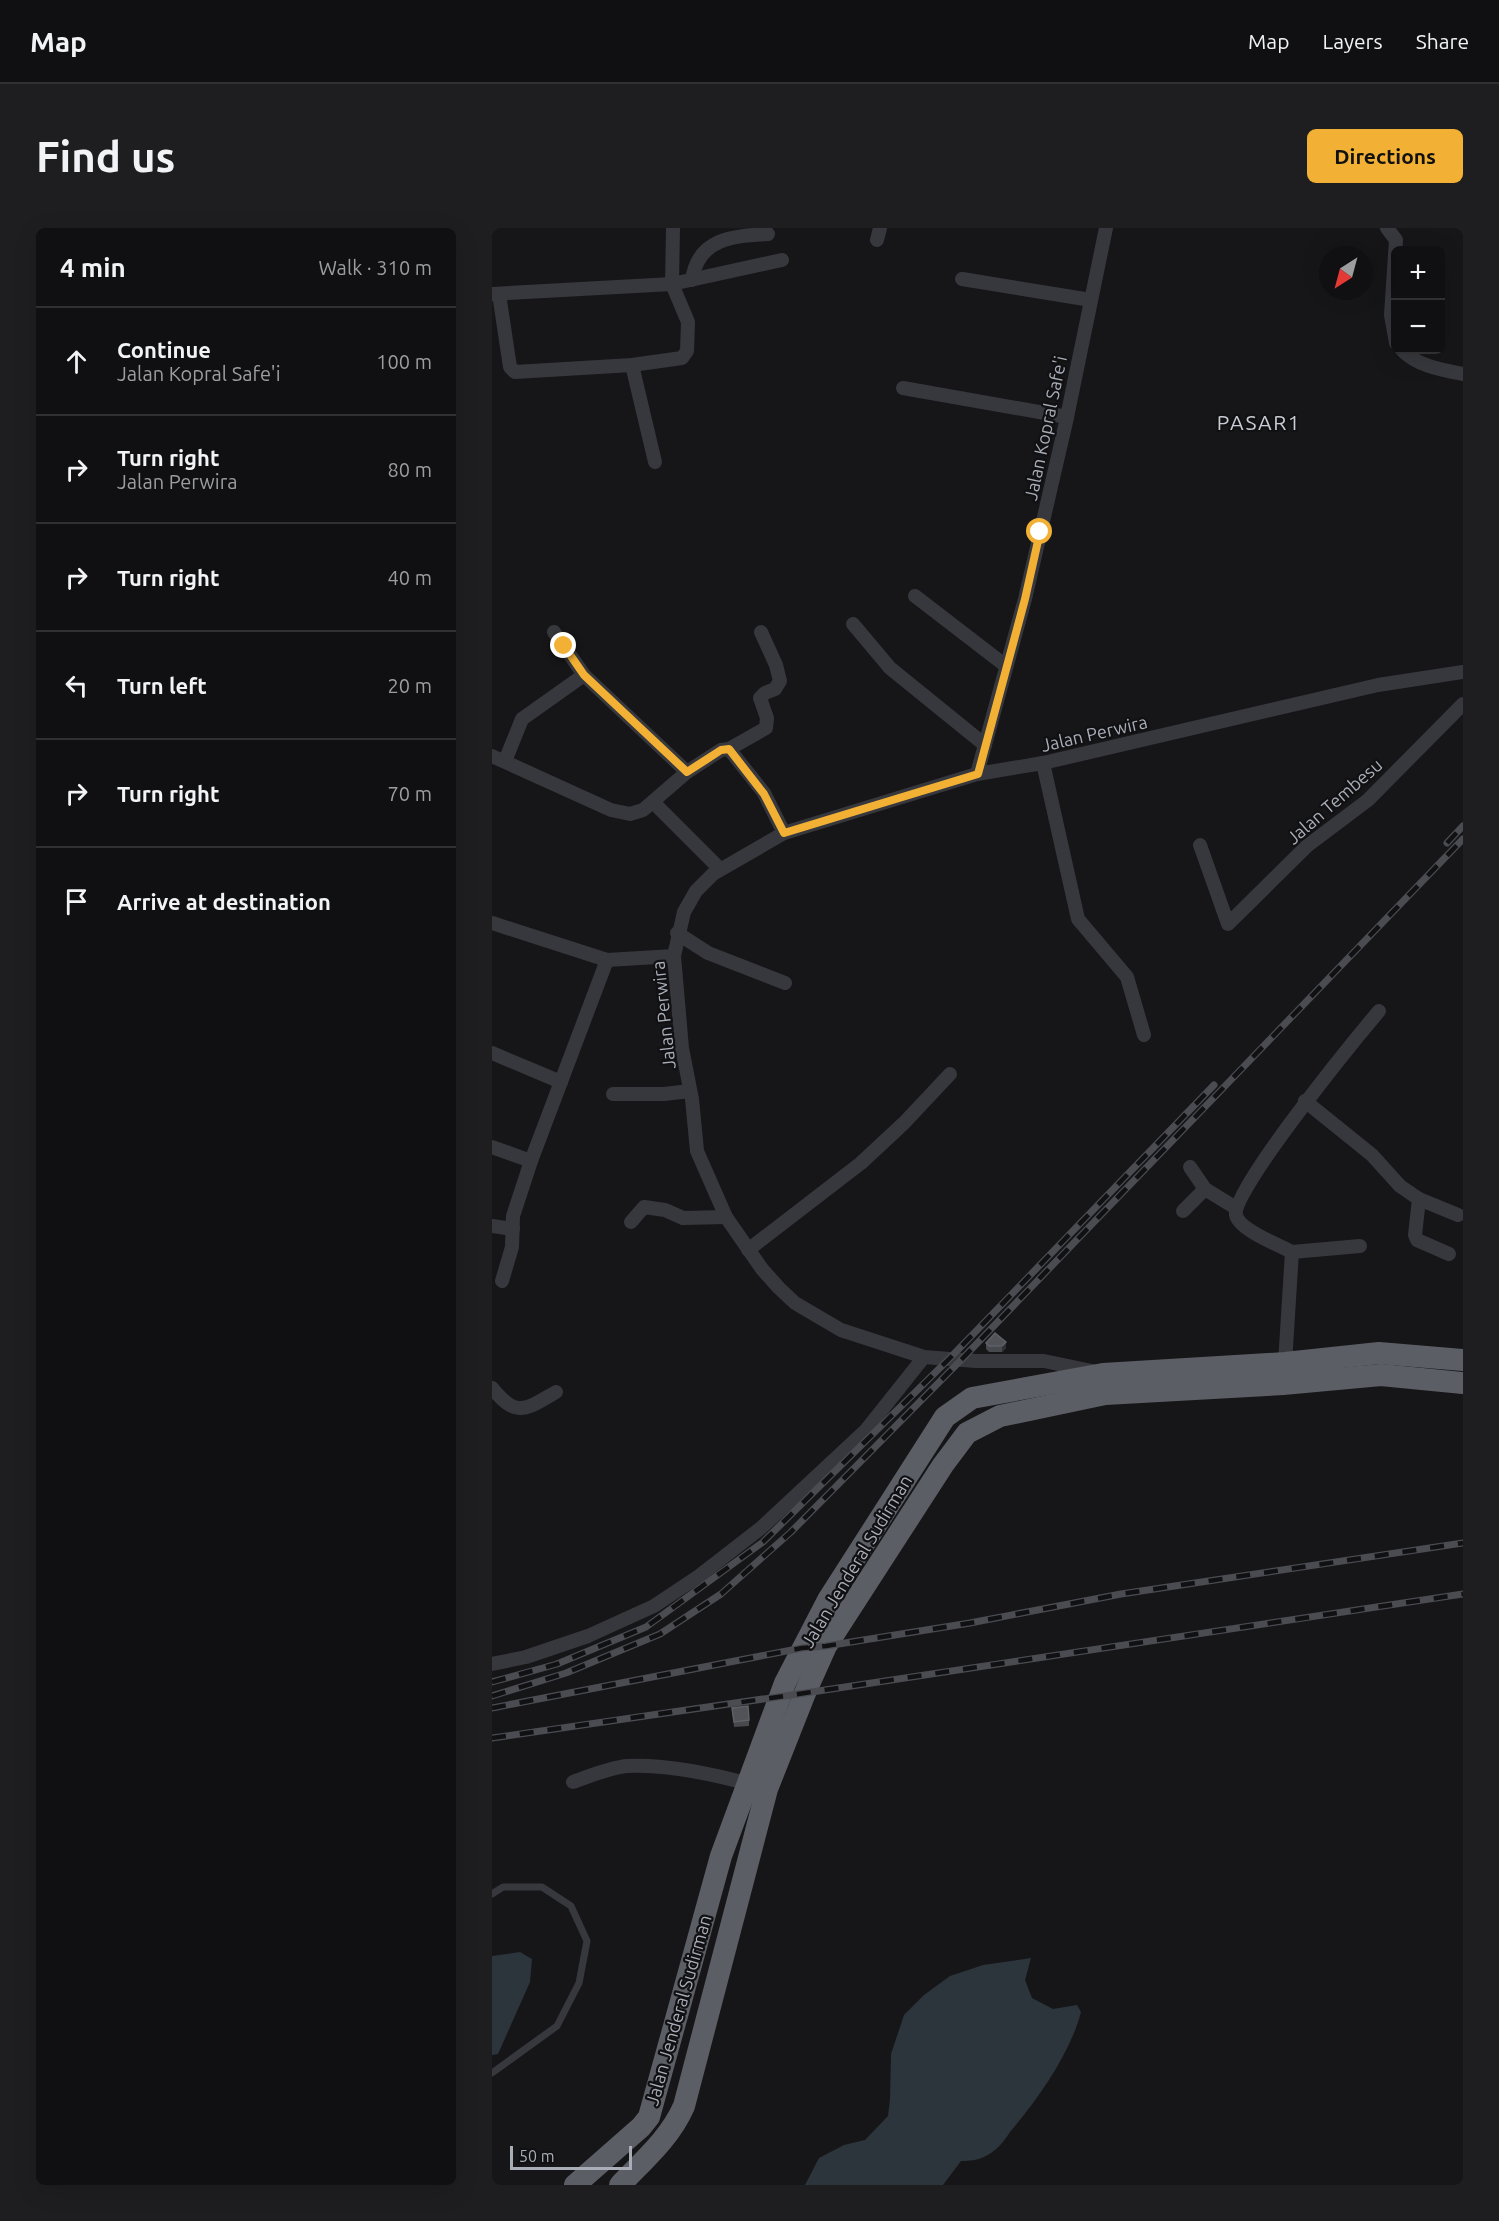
<!DOCTYPE html>
<html lang="en">
<head>
<meta charset="utf-8">
<style>
  :root { --surface:#101012; --page:#1e1e20; --text:#f1f3f6; --muted:#9c9d9f; --line:#303032; --accent:#f2b134 }
  body { margin:0; font-family:Ubuntu,sans-serif; background:var(--page); color:var(--text) }
  .controls { position:absolute; right:18px; top:18px; display:grid; overflow:hidden; border-radius:9px; box-shadow:0 6px 24px #0002 }
  .controls button { width:54px; height:54px; display:grid; place-items:center; padding:0; border:0; border-bottom:2px solid var(--line); background:var(--surface); color:var(--text); font:30px sans-serif }
  .compass { position:absolute; left:827px; top:18px; width:54px; height:54px; border-radius:50%; background:var(--surface); box-shadow:0 6px 24px #0002; rotate:216deg }
  .scale { position:absolute; left:18px; bottom:15px; width:122px; box-sizing:border-box; padding-left:6px; border:3px solid #a8adb8; border-top:0; font-size:16px; line-height:21px; white-space:nowrap; color:#a8adb8; -webkit-text-stroke:4px #111113; paint-order:stroke }
  .stop { position:absolute; width:18px; height:18px; margin:-14px; border:4px solid #f2b134; border-radius:50%; background:#fff }
  .stop.end { background:#f2b134; border-color:#fff; box-shadow:0 2px 6px #0008 }
  .list { margin:0; padding:0; list-style:none }
  h2 { display:flex; justify-content:space-between; align-items:center; height:78px; margin:0; padding:0 24px; font-size:26px }
  h2 small { font-size:20px; font-weight:400; color:var(--muted) }
  .list li { display:grid; grid-template-columns:39px 1fr auto; gap:18px; align-items:center; box-sizing:border-box; height:108px; padding:0 24px; border-top:2px solid var(--line) }
  .list b { display:block; font-size:22px; white-space:nowrap }
  .list p { margin:0; font-size:20px; white-space:nowrap; color:var(--muted) }
  .list em { font-size:20px; font-style:normal; color:var(--muted) }
  .icon { flex:none; width:33px; height:33px; fill:none; stroke:currentColor; stroke-width:2; stroke-linecap:round; stroke-linejoin:round }
  .map { position:relative; flex:none; width:971px; height:1957px; overflow:hidden; border-radius:9px }
  header { display:flex; align-items:center; gap:36px; box-sizing:border-box; height:84px; padding:0 30px; background:var(--surface); border-bottom:2px solid var(--line) }
  header strong { font-size:28px }
  nav { display:flex; gap:33px; margin-inline-start:auto; font-size:21px }
  .intro { display:flex; align-items:center; justify-content:space-between; box-sizing:border-box; height:144px; padding:0 36px }
  h1 { margin:0; font-size:42px }
  .button { padding:15px 27px; border-radius:9px; background:var(--accent); color:#111; font-size:21px; font-weight:700 }
  main { display:flex; gap:36px; padding:0 36px }
  aside { flex:1; background:var(--surface); border-radius:9px; box-shadow:0 6px 24px #0002 }
  .map>svg:first-child { display:block }
</style>
</head>
<body>
<header>
<strong>Map</strong>
<nav><a>Map</a><a>Layers</a><a>Share</a></nav>
</header>
<div class="intro"><h1>Find us</h1><a class="button">Directions</a></div>
<main>
<aside>
<h2>4 min<small>Walk · 310 m</small></h2>
<ul class="list">
<li><svg class="icon" aria-label="ahead" viewBox="0 0 24 24"><path d="M12 20V5M6 11l6-6 6 6"/></svg><div><b>Continue</b><p>Jalan Kopral Safe'i</p></div><em>100 m</em></li>
<li><svg class="icon" aria-label="right" viewBox="0 0 24 24"><path d="M7 20v-9h11M14 6l5 5-5 5"/></svg><div><b>Turn right</b><p>Jalan Perwira</p></div><em>80 m</em></li>
<li><svg class="icon" aria-label="right" viewBox="0 0 24 24"><path d="M7 20v-9h11M14 6l5 5-5 5"/></svg><div><b>Turn right</b></div><em>40 m</em></li>
<li><svg class="icon" aria-label="left" viewBox="0 0 24 24"><path d="M17 20v-9H6M10 6l-5 5 5 5"/></svg><div><b>Turn left</b></div><em>20 m</em></li>
<li><svg class="icon" aria-label="right" viewBox="0 0 24 24"><path d="M7 20v-9h11M14 6l5 5-5 5"/></svg><div><b>Turn right</b></div><em>70 m</em></li>
<li><svg class="icon" aria-label="arrive" viewBox="0 0 24 24"><path d="M6 21V4h12l-3 4 3 4H6"/></svg><div><b>Arrive at destination</b></div></li>
</ul>
</aside>
<div class="map">
<svg width="971" height="1957" viewBox="0 0 971 1957">
  <rect width="100%" height="100%" fill="#161618"/>
  <g fill="#2c353c">
    <path d="M28,1724l12,7 -2,23 -32,72 -6,1v-99z"/>
    <path d="M539,1730l-6,22 7,18 21,11 24,-4 4,7c-11,42 -43,87 -71,120 -4,6 -9,13 -15,18 -11,9 -21,11 -34,11l-18,24h-138l14,-27 25,-13 21,-5 23,-24 2,-17 1,-45 13,-39 20,-20 26,-19 33,-11z"/>
  </g>
  <g fill="none" stroke-linecap="round" stroke-linejoin="round">
    <path stroke="#37383d" stroke-width="7" d="M0,1666l11,-7h39l29,19 16,35 -8,42 -22,43 -65,47"/>
    <g stroke="#37383d" stroke-width="14">
      <path d="M895,0l9,12 -5,75 5,28"/>
      <path d="M385,12l3,-12"/>
      <path d="M470,51l129,21"/>
      <path d="M200,52c6,-42 41,-44 76,-46"/>
      <path d="M0,66l180,-10 110,-24"/>
      <path d="M7,66l11,73 5,5 117,-7 50,-7 5,-7 1,-29 -16,-38 1,-56"/>
      <path d="M910,122c15,16 40,20 61,24"/>
      <path d="M140,137l23,97"/>
      <path d="M411,160l164,29"/>
      <path d="M423,368l91,70"/>
      <path d="M361,396l37,44 95,77"/>
      <path d="M62,404l30,43 103,97"/>
      <path d="M237,521l37,-21 1,-10 -7,-20 5,-5 10,-4 5,-8 -4,-16 -15,-33"/>
      <path d="M0,528l119,54 19,4 13,-4 44,-38 34,-22 8,-1 35,44 20,40"/>
      <path d="M13,533l17,-42 62,-44"/>
      <path d="M551,535l35,156 49,58 17,58"/>
      <path d="M485,546l48,-175 41,-177 40,-194"/>
      <path d="M161,574l67,67"/>
      <path d="M708,617l28,79 79,-78 61,-46 95,-96"/>
      <path d="M0,695l115,37 67,-4"/>
      <path d="M185,705l31,20 77,30"/>
      <path d="M0,825l69,29"/>
      <path d="M121,866h51l26,-3"/>
      <path d="M813,873l67,54 28,31 19,13 39,16"/>
      <path d="M0,919l39,14"/>
      <path d="M698,939l15,22 31,19"/>
      <path d="M927,971l-4,36 2,5 32,14"/>
      <path d="M691,983l22,-22"/>
      <path d="M139,994l13,-15 21,3 18,8 43,-1"/>
      <path d="M0,998l21,3"/>
      <path d="M256,1022l113,-87 43,-40 46,-49"/>
      <path d="M800,1024l68,-6"/>
      <path d="M10,1053l10,-34 1,-31 18,-55 76,-201"/>
      <path d="M793,1135l7,-111c-13,-7 -53,-22 -56,-37 -5,-24 121,-178 143,-204"/>
      <path d="M600,1143l-48,-10h-68l-52,-4 -83,-27 -46,-27 -16,-15 -17,-19 -36,-52 -29,-66 -5,-52 -10,-51 -8,-92 10,-44 12,-21 17,-17 71,-41 193,-59 66,-11 335,-78 85,-13"/>
      <path d="M0,1160c25,31 34,21 64,4"/>
      <path d="M0,1436l34,-7 62,-21 66,-30 45,-30 62,-48 105,-98 58,-73"/>
      <path d="M81,1554c17,-6 35,-14 54,-16 41,-2 86,8 126,19"/>
    </g>
    <g stroke="#5b5e65" stroke-width="22">
      <path d="M83,1957l66,-58 8,-10 72,-261 64,-173 43,-83 117,-183 27,-19 131,-24 182,-11 94,-10 84,7"/>
      <path d="M128,1957c24,-25 50,-47 64,-79l83,-317 38,-96 21,-47 117,-181 24,-32 33,-17 105,-22 178,-10 98,-9 82,8"/>
    </g>
    <g stroke="#4a4c52" stroke-width="7">
      <g id="rail">
        <path d="M955,615l16,-17"/>
        <path d="M0,1454l65,-18 89,-37 117,-85 187,-184 264,-273"/>
        <path d="M0,1468l74,-23 94,-39 61,-40 70,-62 171,-173 501,-520"/>
        <path d="M0,1480l310,-60 24,-2 144,-23 151,-29 342,-51"/>
        <path d="M0,1510l313,-45 658,-99"/>
      </g>
    </g>
    <use href="#rail" stroke="#111113" stroke-width="4.5" stroke-dasharray="14" stroke-linecap="butt"/>
  </g>
  <g fill="#47494d">
    <path d="M494,1115l20,5 -4,4h-13l-3,-3z"/>
    <path d="M240,1480l17,12v6l-15,1z"/>
  </g>
  <path fill="#2f3033" d="M514,1114v6l-4,4v-6z"/>
  <g fill="#525359" stroke="#5f6168" stroke-width="1.5">
    <path d="M503,1105l11,9 -4,4h-13l-3,-3z"/>
    <path d="M256,1478l1,14 -15,2 -2,-14z"/>
  </g>
  <g fill="none" stroke-linecap="round" stroke-linejoin="round">
    <path stroke="#f2b134" stroke-width="8" d="M72,418l20,29 103,97 34,-22 8,-1 35,45 20,39 194,-59 47,-175 15,-67"/>
  </g>
  <g text-anchor="middle" dominant-baseline="central" stroke-width="4.5" stroke-linejoin="round" paint-order="stroke">
    <g font-size="18" fill="#a8adb8" stroke="#111113">
      <text transform="translate(553 200) rotate(-78)">Jalan Kopral Safe'i</text>
      <text transform="translate(602 505) rotate(-13)">Jalan Perwira</text>
      <text transform="translate(842 573) rotate(-41)">Jalan Tembesu</text>
      <text transform="translate(171 787) rotate(-96)">Jalan Perwira</text>
      <text transform="translate(364 1333) rotate(-59)">Jalan Jenderal Sudirman</text>
      <text transform="translate(186 1782) rotate(-74)">Jalan Jenderal Sudirman</text>
    </g>
    <g font-size="21" letter-spacing="1.5" fill="#c9ccd4" stroke="#111113">
      <text x="767" y="194">PASAR1</text>
    </g>
  </g>
</svg>
<div class="controls">
<button>+</button>
<button>−</button>
</div>
<svg class="compass" viewBox="-18 -18 36 36"><path d="M0-13l5 13h-10z" fill="#e53935"/><path d="M0 13l5-13h-10z" fill="#9c9d9f"/></svg>
<div class="scale">50 m</div>
<div class="stop" style="left:548px;top:304px"></div>
<div class="stop end" style="left:72px;top:418px"></div>
</div>
</main>
</body>
</html>
